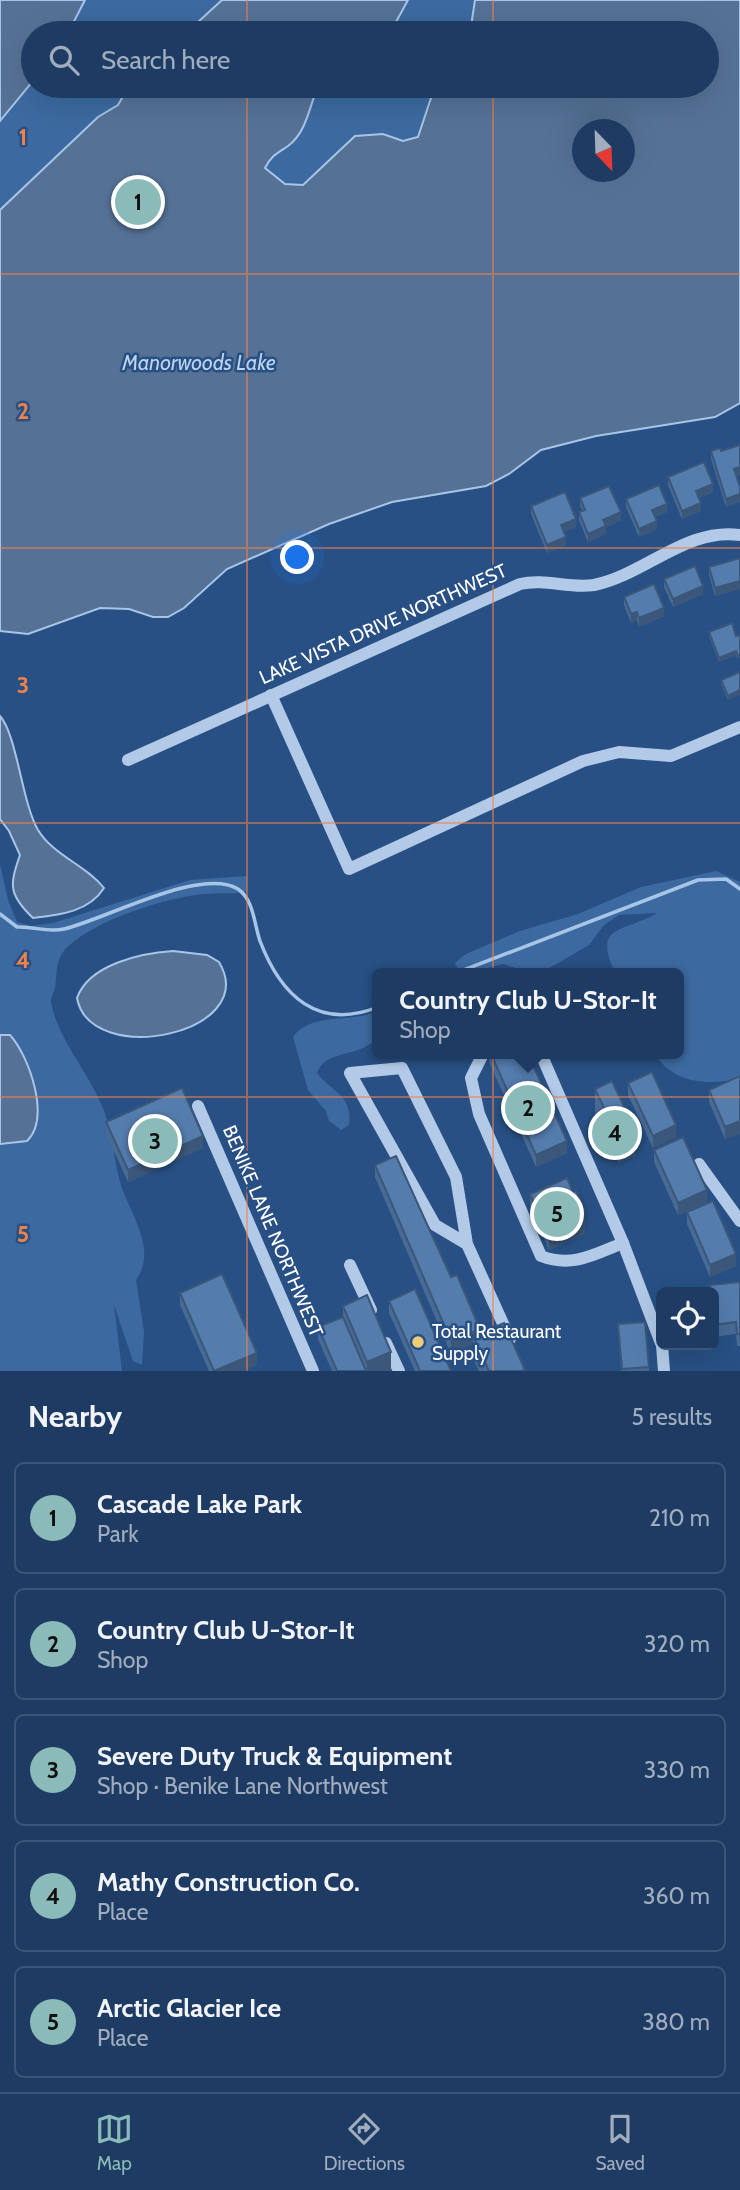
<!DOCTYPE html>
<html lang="en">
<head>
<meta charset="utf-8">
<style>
  :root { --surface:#1e3c63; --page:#2b476c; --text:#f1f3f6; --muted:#a1adbe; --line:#3c5678; --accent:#8bbbb9 }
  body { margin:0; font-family:Cabin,sans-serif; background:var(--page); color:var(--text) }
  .controls { position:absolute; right:21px; bottom:21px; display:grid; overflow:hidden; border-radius:10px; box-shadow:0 7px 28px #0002 }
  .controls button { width:63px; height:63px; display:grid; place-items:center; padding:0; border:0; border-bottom:2px solid var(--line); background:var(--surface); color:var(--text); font:35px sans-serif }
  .compass { position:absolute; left:572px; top:119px; width:63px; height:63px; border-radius:50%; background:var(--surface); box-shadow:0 7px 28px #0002; rotate:157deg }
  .you { position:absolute; left:298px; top:558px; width:24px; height:24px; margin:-18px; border:5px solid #fff; border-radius:50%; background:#1a73e8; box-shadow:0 0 0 10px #1a73e833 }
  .badge { display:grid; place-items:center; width:46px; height:46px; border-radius:50%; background:var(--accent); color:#111; font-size:23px; font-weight:700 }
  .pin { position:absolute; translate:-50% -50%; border:4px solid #fff; box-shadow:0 2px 7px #0006 }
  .popup { position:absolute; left:372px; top:968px; width:312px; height:91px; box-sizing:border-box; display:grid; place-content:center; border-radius:10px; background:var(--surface); filter:drop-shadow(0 2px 5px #0005); font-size:23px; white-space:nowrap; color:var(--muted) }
  .popup b { font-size:26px; color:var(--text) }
  .popup::after { content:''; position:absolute; left:50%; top:100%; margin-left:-14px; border:14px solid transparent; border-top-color:var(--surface) }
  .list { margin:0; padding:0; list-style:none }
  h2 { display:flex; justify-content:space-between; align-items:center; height:91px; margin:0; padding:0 28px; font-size:30px }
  h2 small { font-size:23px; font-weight:400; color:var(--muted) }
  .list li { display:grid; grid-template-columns:46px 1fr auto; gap:21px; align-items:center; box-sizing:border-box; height:112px; margin:0 14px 14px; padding:0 14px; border:2px solid var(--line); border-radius:10px }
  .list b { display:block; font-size:26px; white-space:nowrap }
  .list p { margin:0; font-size:23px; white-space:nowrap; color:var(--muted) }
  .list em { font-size:23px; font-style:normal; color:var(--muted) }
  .icon { flex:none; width:38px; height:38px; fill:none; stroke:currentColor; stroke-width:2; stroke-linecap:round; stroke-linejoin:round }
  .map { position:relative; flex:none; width:740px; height:1371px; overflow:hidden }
  .search { position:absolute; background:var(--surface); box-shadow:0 7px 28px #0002; left:21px; right:21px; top:21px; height:77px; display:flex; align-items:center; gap:18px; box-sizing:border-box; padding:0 24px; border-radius:38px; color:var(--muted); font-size:26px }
  .sheet { height:721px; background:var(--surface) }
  nav { display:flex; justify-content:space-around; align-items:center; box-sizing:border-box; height:98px; border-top:2px solid var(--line); background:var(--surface); font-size:19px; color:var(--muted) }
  nav a { display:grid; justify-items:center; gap:4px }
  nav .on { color:var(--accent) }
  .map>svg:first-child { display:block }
</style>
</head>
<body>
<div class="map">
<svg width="740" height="1371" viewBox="0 0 740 1371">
  <rect width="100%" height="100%" fill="#285084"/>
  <g fill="#3c6aa0">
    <path d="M0,0h526l14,33h-507v53h520l-553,232z"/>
    <path d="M0,864l8,36 9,22 14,4 22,-3 137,-43 57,-4v15c-15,4 -28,1 -42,3 -39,3 -117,28 -142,58 -8,11 -6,24 -8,36 -1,5 -5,10 -4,15 8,38 38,70 52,105 12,29 10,60 22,88 12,28 30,57 11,84l8,52 -2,33 -9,-4 -19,-56 8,66h-122z"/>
    <path d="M716,871l24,11v196l-6,2c-30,5 -62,2 -79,-26h23v-81h-63c-23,-50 9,-40 42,-60l-38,2 -15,10 -15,20 -43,25 -15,3 -28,-9 -34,9 -11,-4 -3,-6 11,-9 54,-23 58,-17 63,-27z"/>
    <path d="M377,1011v27c-17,20 -52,11 -60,35 14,19 36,21 32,52l-8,5 -12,-9 -3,-10 -18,-21 -15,-53c19,-26 57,-13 84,-26z"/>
  </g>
  <g fill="#557296" stroke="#a6c5e7" stroke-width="2" fill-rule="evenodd">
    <path d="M0,0h85l-17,33h-35v48l-33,40z"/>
    <path d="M222,0h186l-18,33h-204z"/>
    <path d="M475,0h265v403l-25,14 -119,19 -55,14 -32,24 -23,12 -94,16 -63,22 -102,45 -43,39 -16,9h-15l-24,-8 -29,-1 -72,26 -28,-3v-421l98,-93 20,-12 11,-19h214l-29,11c-6,17 -10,37 -26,49 -12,8 -16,9 -23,22l20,16 18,1 52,-49 28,-2 20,7 15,-4 17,-51h272v-53h-237zM582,130h42v42h-42z"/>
    <path d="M0,716c17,19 22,87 38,114 16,26 48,35 66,58 -15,24 -45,27 -71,30 -24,-23 -24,-32 -13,-63l-11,-24 -9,-12z"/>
    <path d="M173,951l34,4 12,7c43,72 -129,107 -142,36 12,-34 65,-45 96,-47z"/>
    <path d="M0,1035h10c19,21 41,83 17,106l-27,3z"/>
  </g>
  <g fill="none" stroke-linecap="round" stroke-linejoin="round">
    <g stroke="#a6c5e7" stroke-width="3.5">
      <path d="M0,914l17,13c17,-1 30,6 47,2 40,-9 137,-63 174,-40 16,11 16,35 22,52 21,55 58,90 118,66"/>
      <path d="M456,973l242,-93 28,-1 14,10"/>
    </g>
    <g stroke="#b2cae7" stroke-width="12">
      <path d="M271,695l78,174 234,-108 36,-9 52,4 69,-29"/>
      <path d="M128,760l392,-176c25,-6 49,5 74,1 50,-10 93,-58 146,-50"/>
      <path d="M483,1054l-12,24 8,36 62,142c31,12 52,-1 82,-13"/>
      <path d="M541,1054l82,189 38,100"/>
      <path d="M198,1106l115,265"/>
      <path d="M699,1164l41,57"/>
      <path d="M467,1244l-32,-19 -85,-152 52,-5 54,109 11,67 43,95"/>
      <path d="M350,1265l21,45"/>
      <path d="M386,1343l13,28"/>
      <path d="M662,1345l2,26"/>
    </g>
  </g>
  <g fill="#486b95">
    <path d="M740,445v30l-3,1 3,11v15l-14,5 -15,-48v-8h10z"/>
    <path d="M668,477l45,15 -14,6 2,13 -19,8 -14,-34z"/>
    <path d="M580,498l41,22 -15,7v7l-18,8 -9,-22v-8l4,-1 -3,-5z"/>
    <path d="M626,499l41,13 -12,5 2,12 -18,8 -13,-30z"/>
    <path d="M531,506l45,21 -12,5 2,13 -19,8 -16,-39z"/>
    <path d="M740,558v31l-25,7 -6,-21v-8z"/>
    <path d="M664,579l39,15 -30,13 -9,-20z"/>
    <path d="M624,597l40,19 -25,11 -2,-7 -6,3 -7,-18z"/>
    <path d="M709,632l27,4 4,-1 -2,25 -2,-5 -17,7 -10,-26z"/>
    <path d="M740,672l-12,28 -7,-16v-4z"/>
    <path d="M489,1054h39l39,99 -31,14 -47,-105z"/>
    <path d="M740,1076v57l-15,6 -16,-37v-12z"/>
    <path d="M628,1083l48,54 -23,11 -25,-53z"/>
    <path d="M595,1089l41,66 -17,8 -24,-52z"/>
    <path d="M106,1122l97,26 -75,34 -22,-48z"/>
    <path d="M654,1150l53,52 -29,13 -24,-53z"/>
    <path d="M375,1165l76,112 29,56 45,38h-46l-6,-12v-15l-22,10 -76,-177z"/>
    <path d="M573,1192l12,19v23l-36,16 -19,-44v-12z"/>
    <path d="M687,1212l49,54 -26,11 -23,-53z"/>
    <path d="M740,1282v64h-3l-1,-12 -22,3v-45h-4v-7z"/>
    <path d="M180,1293l77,72 -14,6h-34l-29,-66z"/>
    <path d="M389,1301l62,70h-36l-26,-58z"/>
    <path d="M343,1306l48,65h-59l-14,-32v-12l25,-10z"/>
    <path d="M618,1324l31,43v4h-28z"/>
  </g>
  <g fill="#3b5779">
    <path d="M740,467v8l-6,2v-8z"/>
    <path d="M713,484v8l-17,7v-8z"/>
    <path d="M740,494v8l-14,5v-8z"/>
    <path d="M701,503v8l-19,8v-8z"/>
    <path d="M667,504v8l-15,6v-8z"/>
    <path d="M621,512v8l-15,7v7l-18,8v-8l15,-14z"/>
    <path d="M576,519v8l-15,6v-8z"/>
    <path d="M657,521v8l-18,8v-8z"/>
    <path d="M566,537v8l-19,8v-8z"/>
    <path d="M740,581v8l-25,7v-8z"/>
    <path d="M703,586v8l-30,13v-8z"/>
    <path d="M664,608v8l-25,11v-9z"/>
    <path d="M637,612v8l-6,3v-9z"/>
    <path d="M736,651v4l-17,7v-4z"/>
    <path d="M740,690v5l-12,5v-4z"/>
    <path d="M740,1121v12l-15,6v-12z"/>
    <path d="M676,1125v12l-23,11v-12z"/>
    <path d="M636,1132v23l-17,8v-23z"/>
    <path d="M203,1136v12l-75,34v-12z"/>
    <path d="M567,1141v12l-31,14v-12z"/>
    <path d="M707,1190v12l-29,13v-12z"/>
    <path d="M585,1211v23l-36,16v-12l32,-26z"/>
    <path d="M736,1254v12l-26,11v-12z"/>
    <path d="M480,1329v12l-7,-5v8l-22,10v-13z"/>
    <path d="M391,1352v19h-24v-9z"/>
    <path d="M257,1353v12l-14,6h-27z"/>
  </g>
  <g fill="#547cad" stroke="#3b5779" stroke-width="2">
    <path d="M740,445v22l-6,2 6,18v7l-14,5 -15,-48 9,-3 1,3z"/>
    <path d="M704,462l9,22 -17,7 5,12 -19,8 -14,-34z"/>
    <path d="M659,485l8,19 -15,6 5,11 -18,8 -13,-30z"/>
    <path d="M609,486l12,26 -18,8 3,6 -18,8 -9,-22 6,-2 -5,-12z"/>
    <path d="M565,492l11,27 -15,6 5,12 -19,8 -16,-39z"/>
    <path d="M740,558v23l-25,7 -6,-21z"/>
    <path d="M695,566l8,20 -30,13 -9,-20z"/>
    <path d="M654,584l10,24 -25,10 -2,-6 -6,2 -7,-17z"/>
    <path d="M732,623l4,13 4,-1v21h-2l-2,-5 -17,7 -10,-26z"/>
    <path d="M740,672v18l-12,6 -7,-16z"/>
    <path d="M491,1054h37l39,87 -31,14z"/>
    <path d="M652,1072l24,53 -23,11 -25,-53z"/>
    <path d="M740,1076v45l-15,6 -16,-37z"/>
    <path d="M612,1081l24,51 -17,8 -24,-51z"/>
    <path d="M182,1088l21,48 -75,34 -22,-48z"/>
    <path d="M683,1137l24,53 -29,13 -24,-53z"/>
    <path d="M396,1156l55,121 6,-2 23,54 -29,12 -76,-176z"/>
    <path d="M567,1178l6,14 3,-2 9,21 -4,1 4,10 -36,16 -19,-44z"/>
    <path d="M713,1201l23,53 -26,11 -23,-53z"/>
    <path d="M222,1274l35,79 -43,18 -34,-78z"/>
    <path d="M740,1282v52h-3l-1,-12 -22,3v-33h-3l-1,-7z"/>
    <path d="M415,1289l36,82h-31l-31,-70z"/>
    <path d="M367,1295l24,57 -24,10 -24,-56z"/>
    <path d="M343,1317l23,54h-29l-19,-44z"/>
    <path d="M645,1322l4,45 -27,2 -4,-45z"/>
    <path d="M504,1323l21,47 -3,1h-33l-16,-35z"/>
  </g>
  <path fill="none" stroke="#ee8249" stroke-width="2" stroke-opacity="0.55" d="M247,0v33M493,0v33M247,86v1285M493,86v1285M0,274h740M0,548h740M0,823h740M0,1097h740"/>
  <circle fill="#efcc78" stroke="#285084" stroke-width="2.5" cx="418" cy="1342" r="7"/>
  <g text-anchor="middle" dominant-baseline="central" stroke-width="5" stroke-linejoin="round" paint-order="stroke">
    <g font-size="19" fill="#fff" stroke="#285084">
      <text transform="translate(383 624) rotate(-24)">LAKE VISTA DRIVE NORTHWEST</text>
      <text transform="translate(273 1231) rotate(67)">BENIKE LANE NORTHWEST</text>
    </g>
    <g font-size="19" fill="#fff" stroke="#285084" text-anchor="start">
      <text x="432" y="1331">Total Restaurant<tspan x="432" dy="22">Supply</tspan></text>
    </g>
    <g font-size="21" font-style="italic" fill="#bdd4ef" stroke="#285084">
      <text x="199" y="362">Manorwoods Lake</text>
    </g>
  </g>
  <g font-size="23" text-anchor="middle" font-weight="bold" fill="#ee8249" stroke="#285084" stroke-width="5" stroke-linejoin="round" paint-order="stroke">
    <text x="23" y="145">1</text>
    <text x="23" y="419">2</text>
    <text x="23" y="693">3</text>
    <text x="23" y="968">4</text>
    <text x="23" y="1242">5</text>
  </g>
</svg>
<div class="controls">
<button><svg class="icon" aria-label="locate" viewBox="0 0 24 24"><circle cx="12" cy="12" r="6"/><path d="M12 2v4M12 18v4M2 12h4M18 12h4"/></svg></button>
</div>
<svg class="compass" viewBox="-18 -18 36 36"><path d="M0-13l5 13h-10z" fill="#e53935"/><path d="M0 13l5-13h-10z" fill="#a1adbe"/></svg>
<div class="you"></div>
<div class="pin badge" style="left:138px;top:202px">1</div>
<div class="pin badge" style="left:528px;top:1108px">2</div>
<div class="popup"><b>Country Club U-Stor-It</b>Shop</div>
<div class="pin badge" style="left:155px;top:1141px">3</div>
<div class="pin badge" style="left:615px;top:1133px">4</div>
<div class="pin badge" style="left:557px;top:1214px">5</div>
<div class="search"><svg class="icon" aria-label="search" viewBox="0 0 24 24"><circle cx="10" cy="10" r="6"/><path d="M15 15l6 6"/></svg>Search here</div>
</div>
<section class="sheet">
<h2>Nearby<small>5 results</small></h2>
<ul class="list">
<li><span class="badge">1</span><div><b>Cascade Lake Park</b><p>Park</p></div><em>210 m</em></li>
<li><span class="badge">2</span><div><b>Country Club U-Stor-It</b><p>Shop</p></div><em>320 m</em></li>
<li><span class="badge">3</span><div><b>Severe Duty Truck &amp; Equipment</b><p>Shop · Benike Lane Northwest</p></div><em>330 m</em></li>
<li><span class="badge">4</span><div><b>Mathy Construction Co.</b><p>Place</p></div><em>360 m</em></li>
<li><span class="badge">5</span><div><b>Arctic Glacier Ice</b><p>Place</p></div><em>380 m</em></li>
</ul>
</section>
<nav>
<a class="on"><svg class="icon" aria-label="map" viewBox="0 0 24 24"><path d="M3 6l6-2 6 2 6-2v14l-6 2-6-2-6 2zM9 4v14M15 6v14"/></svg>Map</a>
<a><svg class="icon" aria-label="directions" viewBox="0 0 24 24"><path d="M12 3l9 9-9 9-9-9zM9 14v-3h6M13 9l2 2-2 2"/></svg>Directions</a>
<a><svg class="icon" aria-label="saved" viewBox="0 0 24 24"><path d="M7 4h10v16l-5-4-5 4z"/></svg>Saved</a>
</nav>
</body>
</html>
